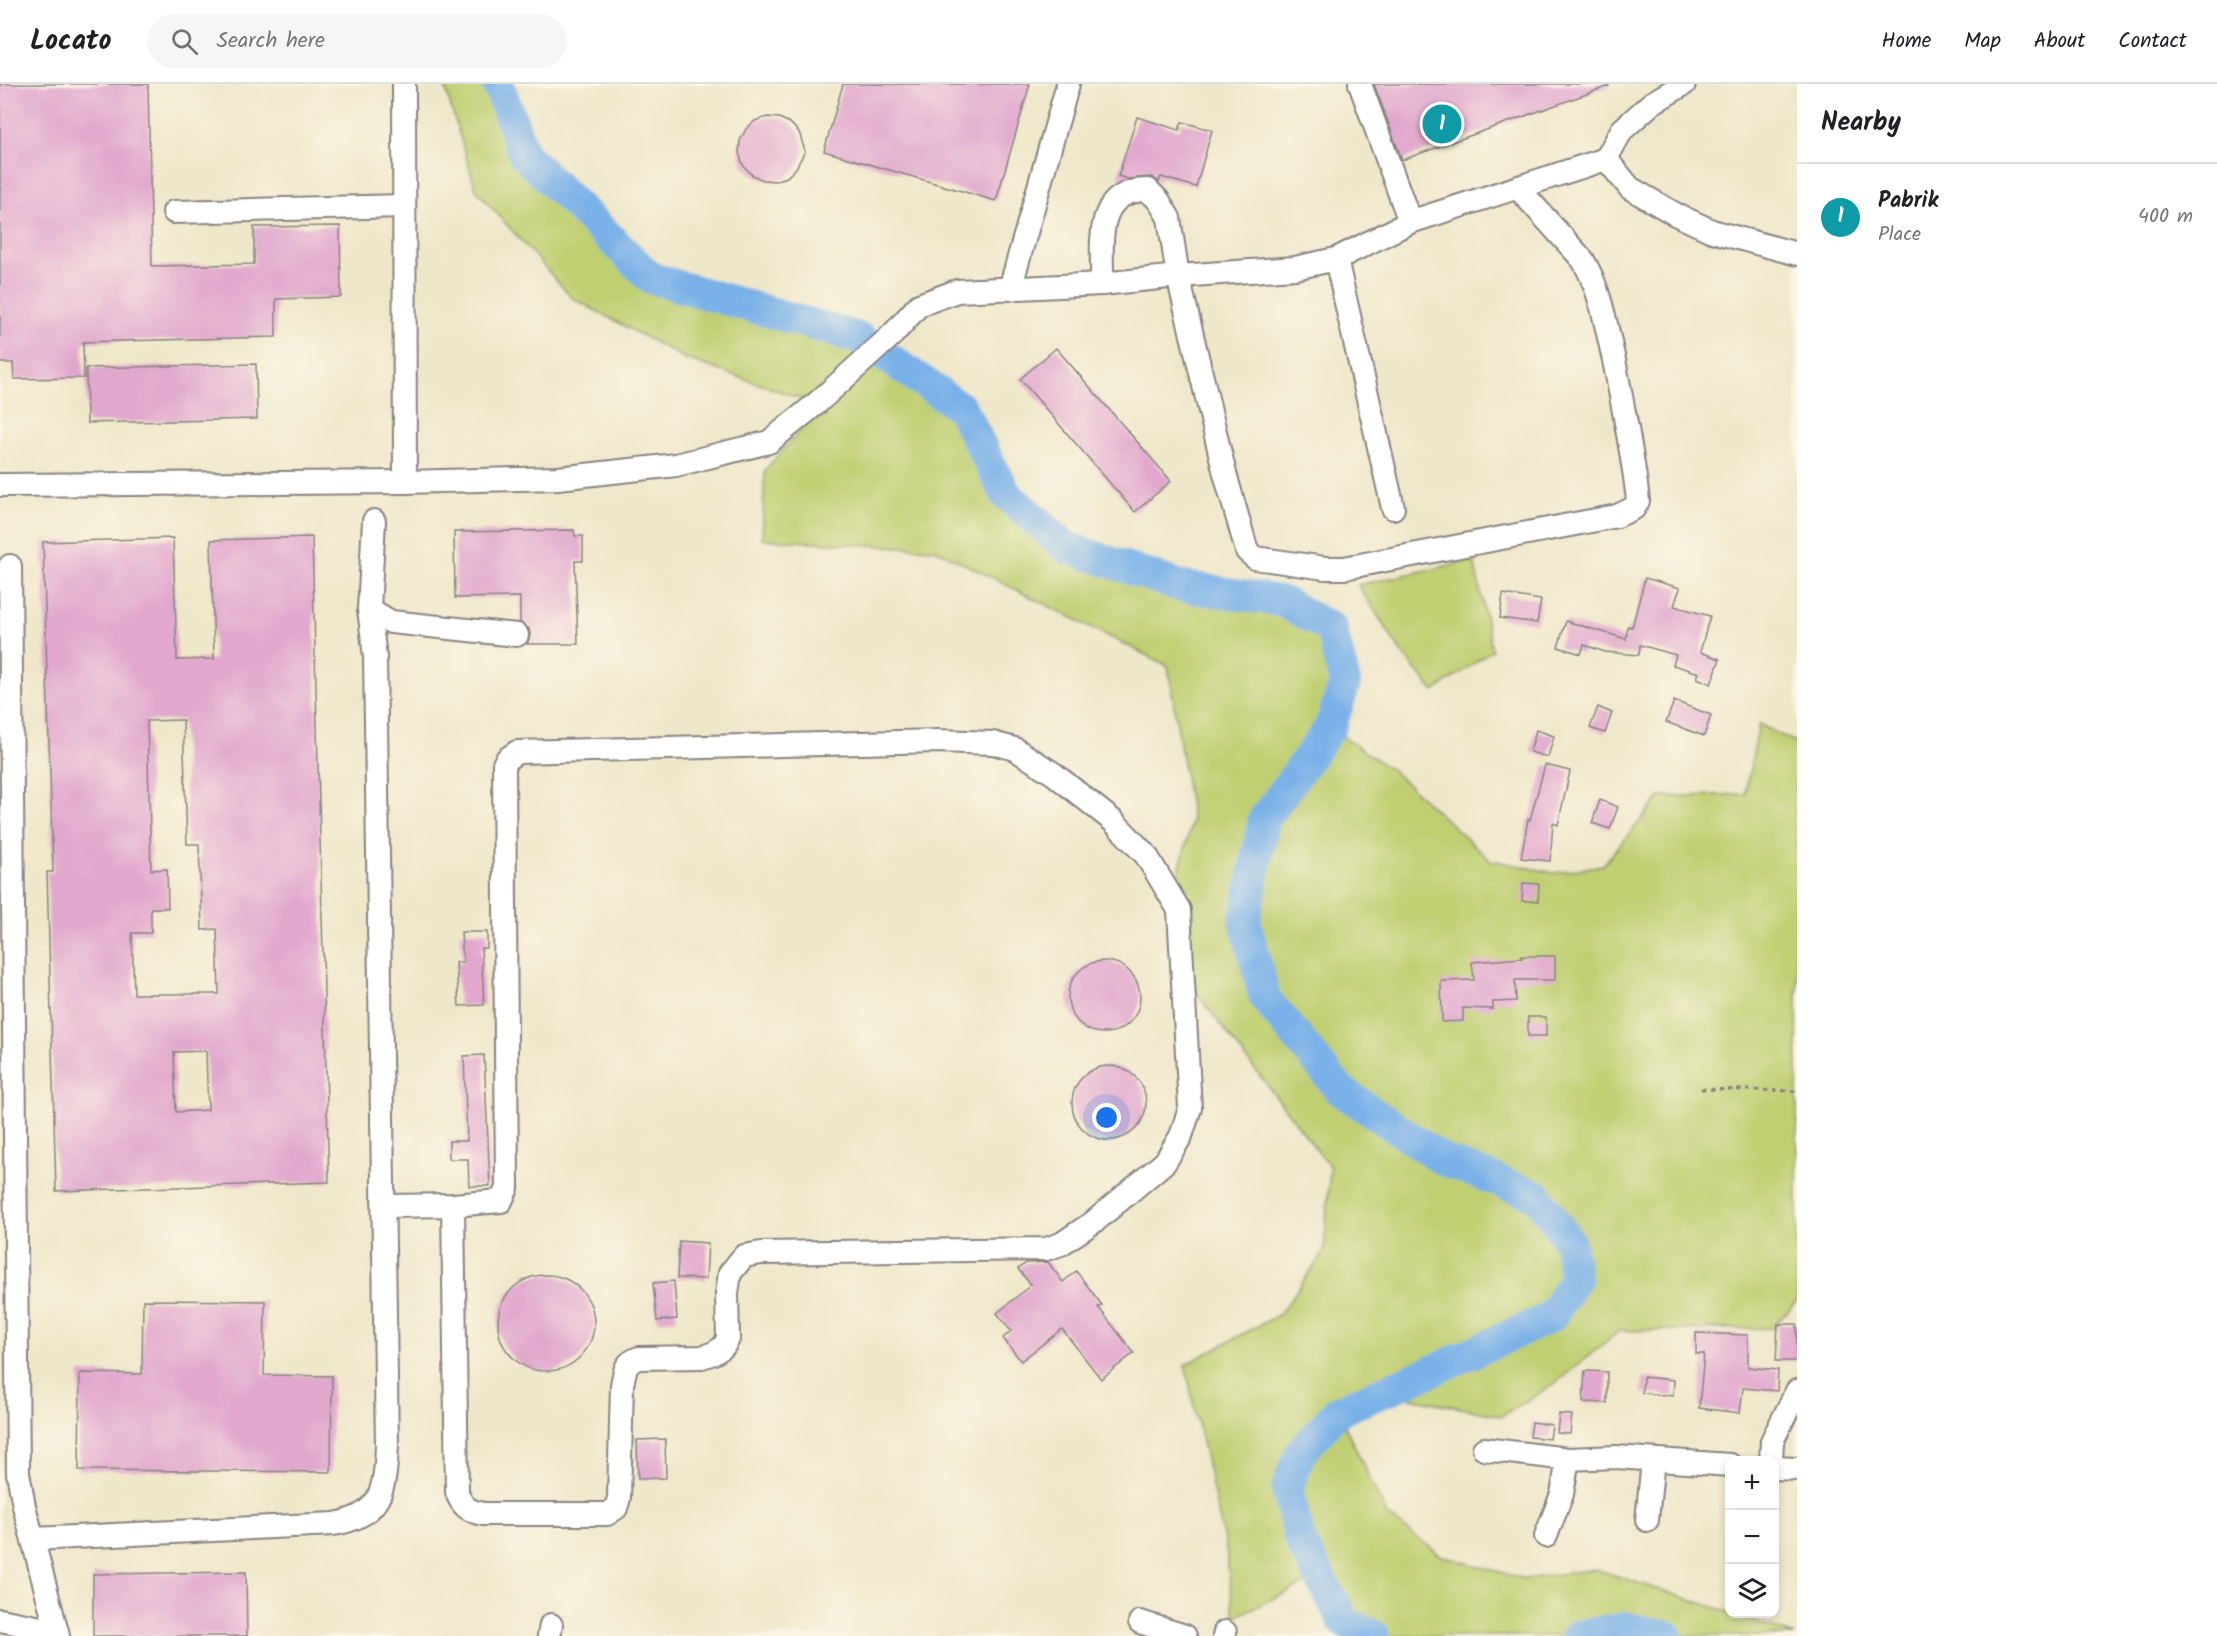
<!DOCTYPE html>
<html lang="en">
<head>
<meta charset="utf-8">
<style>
  :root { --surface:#fff; --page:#f6f6f6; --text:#202124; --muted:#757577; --line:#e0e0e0; --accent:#0f766e }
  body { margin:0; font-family:Kalam,sans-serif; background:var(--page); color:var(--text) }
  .controls { position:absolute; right:18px; bottom:18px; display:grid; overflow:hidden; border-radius:12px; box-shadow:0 3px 9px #0003 }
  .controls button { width:54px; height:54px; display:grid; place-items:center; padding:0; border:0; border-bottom:2px solid var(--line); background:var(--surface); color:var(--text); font:30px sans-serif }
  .you { position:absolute; left:1107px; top:1034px; width:21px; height:21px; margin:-15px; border:4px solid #fff; border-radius:50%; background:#1a73e8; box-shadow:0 0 0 9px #1a73e833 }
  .badge { display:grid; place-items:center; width:39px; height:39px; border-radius:50%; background:var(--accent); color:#fff; font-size:20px; font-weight:700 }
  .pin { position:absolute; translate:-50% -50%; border:3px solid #fff; box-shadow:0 2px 6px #0006 }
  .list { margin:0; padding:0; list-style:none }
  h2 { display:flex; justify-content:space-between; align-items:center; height:78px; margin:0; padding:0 24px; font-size:26px }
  h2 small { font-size:20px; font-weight:400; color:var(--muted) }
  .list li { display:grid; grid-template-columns:39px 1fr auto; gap:18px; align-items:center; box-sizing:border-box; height:108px; padding:0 24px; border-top:2px solid var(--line) }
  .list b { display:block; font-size:22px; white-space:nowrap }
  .list p { margin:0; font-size:20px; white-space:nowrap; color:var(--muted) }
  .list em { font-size:20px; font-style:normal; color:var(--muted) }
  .icon { flex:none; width:33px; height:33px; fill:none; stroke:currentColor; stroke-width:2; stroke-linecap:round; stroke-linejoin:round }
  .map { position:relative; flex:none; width:1797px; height:1552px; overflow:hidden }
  header { display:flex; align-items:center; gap:36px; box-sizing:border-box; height:84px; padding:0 30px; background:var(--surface); border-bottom:2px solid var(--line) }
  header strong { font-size:28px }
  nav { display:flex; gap:33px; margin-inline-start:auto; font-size:21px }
  .search { width:420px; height:54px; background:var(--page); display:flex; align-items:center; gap:15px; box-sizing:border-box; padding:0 21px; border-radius:33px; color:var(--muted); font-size:22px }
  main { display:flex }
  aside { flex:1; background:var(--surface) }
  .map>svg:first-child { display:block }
</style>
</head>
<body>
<header>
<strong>Locato</strong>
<div class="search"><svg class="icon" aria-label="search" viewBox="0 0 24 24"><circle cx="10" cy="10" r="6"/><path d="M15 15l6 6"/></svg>Search here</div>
<nav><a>Home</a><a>Map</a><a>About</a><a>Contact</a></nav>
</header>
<main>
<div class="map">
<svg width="1797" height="1552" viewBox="0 0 1797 1552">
  <rect width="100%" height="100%" fill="#fcf5e5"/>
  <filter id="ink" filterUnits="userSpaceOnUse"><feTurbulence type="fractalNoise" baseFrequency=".0167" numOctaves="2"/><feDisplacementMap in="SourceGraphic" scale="12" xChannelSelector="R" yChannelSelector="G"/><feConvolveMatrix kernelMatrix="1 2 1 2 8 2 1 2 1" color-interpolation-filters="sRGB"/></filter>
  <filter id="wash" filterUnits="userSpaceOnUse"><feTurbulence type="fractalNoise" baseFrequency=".008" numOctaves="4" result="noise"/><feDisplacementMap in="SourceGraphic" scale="24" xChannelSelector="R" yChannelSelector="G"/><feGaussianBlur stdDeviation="1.35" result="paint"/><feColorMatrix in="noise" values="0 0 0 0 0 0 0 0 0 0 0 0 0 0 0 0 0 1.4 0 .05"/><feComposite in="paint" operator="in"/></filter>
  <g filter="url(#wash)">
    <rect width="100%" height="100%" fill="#efe7c9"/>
    <g fill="#c0cf72" stroke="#717856" stroke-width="1.5">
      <path d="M444,0h54l26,71 127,123 208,60 102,70 45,86 60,53 114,39 101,15 50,27 14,55 -15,45 63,43 97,89 65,13 48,-8 57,-68 85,-3 14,-70 38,19v558l-24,27 -154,3 -67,55 -51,30 -121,-24 -42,19 49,104 55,41 83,23 70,-10 156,50 43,17h-420l-29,-13 -25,-46 -86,40 -8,-68 -41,-184 95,-51 44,-62 6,-85 -140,-182 -21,-76 23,-88 -24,-155 -233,-117 -173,-10 3,-69 34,-38 17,-28 -132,-46 -112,-60 -96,-108z"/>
      <path d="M1474,476l18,90 -58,42 -32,-39 -44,-68z"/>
    </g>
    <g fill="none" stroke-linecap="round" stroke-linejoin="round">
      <g stroke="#79b1e8" stroke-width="32">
        <path d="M498,0l26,71 127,123 208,60 102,70 45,86 60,53 114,39 101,15 50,27 14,55 -15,45 -66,91 -19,102 20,77 75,92 103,70 94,36 33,47 5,36 -24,38 -119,54 -94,40 -38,42 -13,36 14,54 44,80 29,13"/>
        <path d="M1577,1552l50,-8 40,8"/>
      </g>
    </g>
    <g id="blocks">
      <g fill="#e1a7cd" fill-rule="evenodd">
        <path d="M0,0h148l4,182 102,-2v-37l86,-1 1,71 -65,2v38l-193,5 1,36 -70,1 -1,-16h-13z"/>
        <path d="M843,0h187l-34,117 -172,-50z"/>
        <path d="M1374,0h235v2l-207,74z"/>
        <path d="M767,33l12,1 11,5 9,9 6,19 -9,17 -9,9 -12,4 -12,-1 -11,-5 -9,-10 -4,-12 1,-12 6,-12 9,-8z"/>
        <path d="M1137,33l42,13 3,-8 30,8 -16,57 -35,-10 -2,5 -7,-5 -24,2 -10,-3z"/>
        <path d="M1056,264l115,133 -36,31 -115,-133z"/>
        <path d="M256,280l1,55 -170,4 -1,-55z"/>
        <path d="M574,446l1,6h8v25h-8l3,83h-51l3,-8 -1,-7 -9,-7v-25l-65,1 -1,-66z"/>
        <path d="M312,453l17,645 -273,9 -9,-319h6l-10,-330 130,-4 4,122 37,-1 -3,-119zM183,636l4,124h12l3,86 15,-1 2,65h-85l-2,-61h19v-25h17l-1,-39 -16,1 -4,-149zM206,967l2,59 -32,2 -2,-60z"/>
        <path d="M1645,494l35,10 -6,18 36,10 -10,36 20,7 -9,25 -14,-6 2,-5 -26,-8 3,-10 -36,-10 -1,10 -34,-3 -21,-7 -3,9 -23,-7 8,-26 60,18 2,-13 4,1z"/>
        <path d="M1503,510l38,6 -4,23 -37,-5z"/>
        <path d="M1674,617l37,14 -7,21 -38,-14z"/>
        <path d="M1598,623l14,6 -7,20 -15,-5z"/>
        <path d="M1536,646l18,6 -6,21 -18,-5z"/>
        <path d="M1545,681l25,6 -12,54 -5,-2 -3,38 -29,-3 7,-39 2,1z"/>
        <path d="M1600,716l18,7 -8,22 -18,-6z"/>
        <path d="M1523,799l16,1 -1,17h-16z"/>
        <path d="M461,848h26v16h-6l3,57 -25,1 -3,-43 7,-1z"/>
        <path d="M1522,872h33v24h-40l1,21 -23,1v7l-30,-1v13l-21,1 -1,-41 33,-1 -2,-18 50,-4z"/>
        <circle cx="1104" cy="913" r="36"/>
        <rect x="1528" y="933" width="18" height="19"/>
        <path d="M484,971l6,131h-21l-1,-27h-19v-18h18l-3,-85z"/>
        <circle cx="1109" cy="1019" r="37"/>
        <path d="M679,1157l29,2 -2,36 -29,-1z"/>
        <path d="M1048,1178l15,20 13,-11 26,34 -4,2 36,46 -33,26 -39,-50 -41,32 -18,-23 8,-7 -14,-18 34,-28 -13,-16 8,-6z"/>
        <circle cx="546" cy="1239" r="48"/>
        <path d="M674,1197l3,38 -20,2 -4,-38z"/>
        <path d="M143,1216l122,1 -1,74 68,1 -1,96 -252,-2 1,-97 62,1z"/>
        <path d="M1778,1240h19v37h-21z"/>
        <path d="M1696,1249l52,2v32l30,3 -1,21 -34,-3 -3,25 -41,-5 5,-54h-8z"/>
        <path d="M1585,1287l22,1v31l-24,-1z"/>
        <path d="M1643,1293l31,3 -1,16 -31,-3z"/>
        <path d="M1559,1330l13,1 -2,19 -13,-1z"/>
        <path d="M1532,1338l20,3 -2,14 -20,-2z"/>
        <path d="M665,1355l1,39 -28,1 -1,-39z"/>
        <path d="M246,1488l1,64h-154v-62z"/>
      </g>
    </g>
  </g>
  <g filter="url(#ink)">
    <use href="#blocks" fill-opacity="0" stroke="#888482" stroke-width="1.5"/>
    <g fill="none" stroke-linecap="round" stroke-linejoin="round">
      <g stroke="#888482" stroke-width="26">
        <g id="minor">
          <path d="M404,0l1,398"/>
          <path d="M1360,0l50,138"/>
          <path d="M1606,75l16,-29 30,-27 32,-19"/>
          <path d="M174,128l230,-6"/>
          <path d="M1336,175l57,249"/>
          <path d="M1102,200c1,-39 -10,-94 46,-94l11,11 10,17 9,58 46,194 23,81 8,7 70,10h19l273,-52 17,-8 4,-7c-5,-47 -15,-94 -24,-141 -8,-34 -13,-69 -31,-100l-65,-72"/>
          <path d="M1010,205l58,-205"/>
          <path d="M0,401l405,-3 153,-4 118,-13 93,-23 48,-39 76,-69 26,-29 38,-14 145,-7 76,-8 117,-8 41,-9 74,-37 196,-63 24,29 45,26 37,17 85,23"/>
          <path d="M10,482l8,907 6,33 34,130"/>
          <path d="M369,525l22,13 126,13"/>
          <path d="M384,1122l69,-1 48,-4 6,-13 -3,-424 3,-5 10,-7 421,-11 55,2 22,6 39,25 59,47 33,34 33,55 11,198 -9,28 -16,26 -70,59 -34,23 -15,5 -285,4 -17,3 -14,17 -3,20 1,46 -5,8 -9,6 -12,4 -63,1c-15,5 -14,13 -17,27l-3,113 -3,10 -9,6h-123c-15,-2 -23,-8 -27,-22l-4,-287"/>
          <path d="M1484,1365l84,10 48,-2 114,8"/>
          <path d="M1771,1376l1,-19 25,-50"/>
          <path d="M1774,1384l23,1"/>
          <path d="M1647,1436l6,-60"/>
          <path d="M1546,1452l16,-42 6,-35"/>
          <path d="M34,1455l300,-15c48,-8 51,-35 53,-78l-12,-789 -6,-48 5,-88"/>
          <path d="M0,1536l57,11"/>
          <path d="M1140,1538l45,14"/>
          <path d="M549,1552l2,-11"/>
          <path d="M1224,1552l1,-4"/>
        </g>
      </g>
      <path stroke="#888482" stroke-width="3" stroke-dasharray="4.5 4.5" stroke-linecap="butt" d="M1701,1005l96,2"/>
      <use href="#minor" stroke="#fff" stroke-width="22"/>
    </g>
  </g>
</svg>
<div class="controls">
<button>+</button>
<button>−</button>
<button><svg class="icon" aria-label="layers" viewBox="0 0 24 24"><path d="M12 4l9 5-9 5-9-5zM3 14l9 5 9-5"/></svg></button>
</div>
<div class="you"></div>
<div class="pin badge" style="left:1442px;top:40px;background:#0f9aa8">1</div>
</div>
<aside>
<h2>Nearby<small></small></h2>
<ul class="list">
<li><span class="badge" style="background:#0f9aa8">1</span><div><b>Pabrik</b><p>Place</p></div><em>400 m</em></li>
</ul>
</aside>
</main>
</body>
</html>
